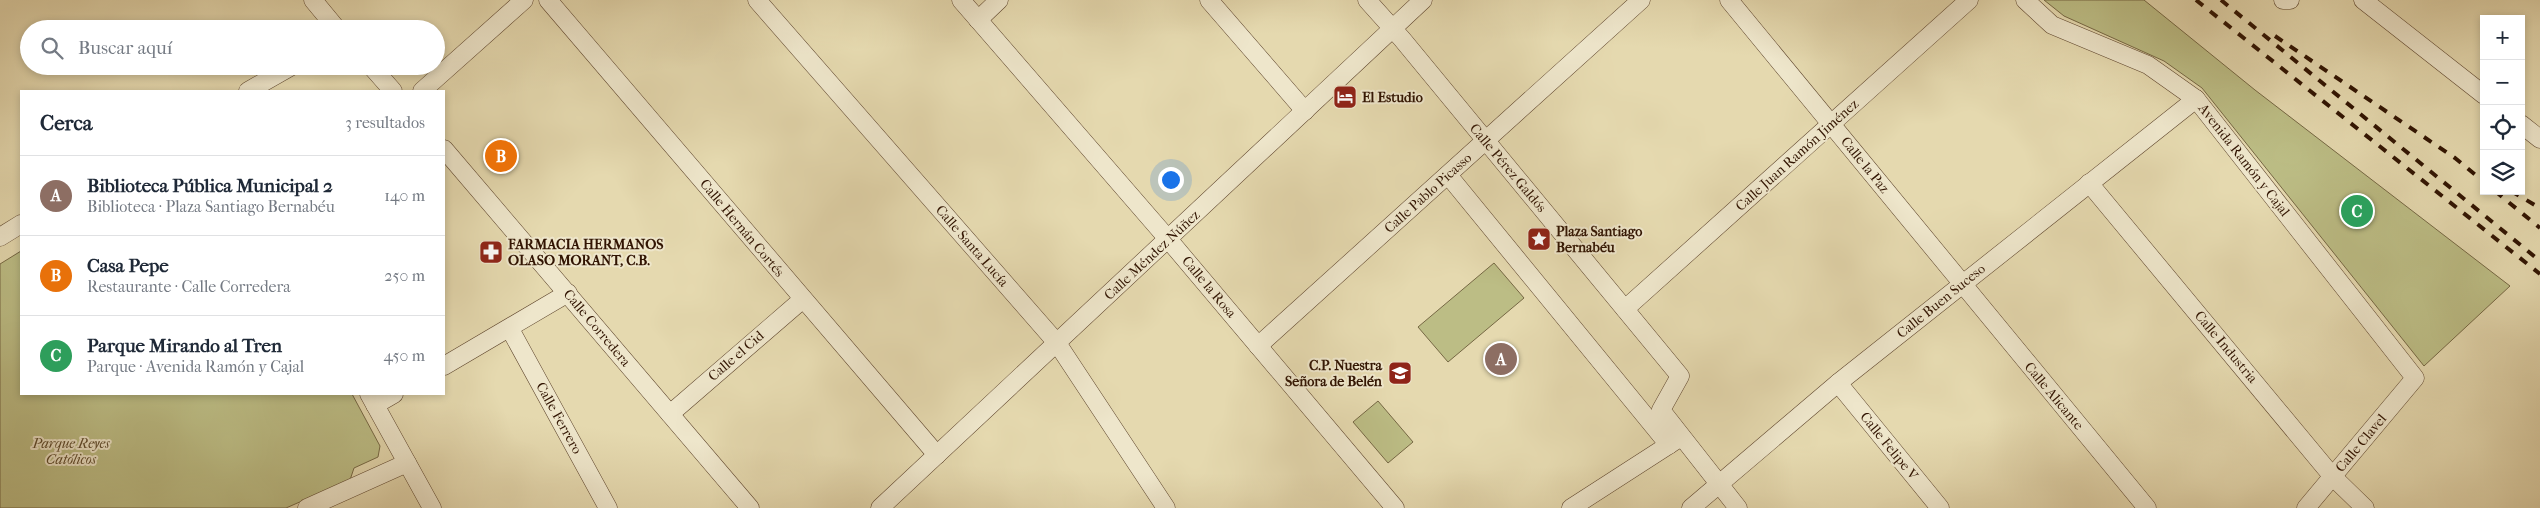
<!DOCTYPE html>
<html lang="es">
<head>
<meta charset="utf-8">
<style>
  :root { --surface:#fff; --page:#f2f2f3; --text:#1f2937; --muted:#747a83; --line:#e0e1e3; --accent:#d93025 }
  body { margin:0; font-family:"IM FELL French Canon",serif; background:var(--page); color:var(--text) }
  .controls { position:absolute; right:15px; top:15px; display:grid; overflow:hidden; border-radius:0px; box-shadow:0 2px 8px #0003 }
  .controls button { width:45px; height:45px; display:grid; place-items:center; padding:0; border:0; border-bottom:1px solid var(--line); background:var(--surface); color:var(--text); font:25px sans-serif }
  .you { position:absolute; left:1170px; top:179px; width:18px; height:18px; margin:-12px; border:4px solid #fff; border-radius:50%; background:#1a73e8; box-shadow:0 0 0 8px #1a73e833 }
  .badge { display:grid; place-items:center; width:32px; height:32px; border-radius:50%; background:var(--accent); color:#fff; font-size:16px; font-weight:700 }
  .pin { position:absolute; translate:-50% -50%; border:2px solid #fff; box-shadow:0 1px 5px #0006 }
  .list { margin:0; padding:0; list-style:none }
  h2 { display:flex; justify-content:space-between; align-items:center; height:65px; margin:0; padding:0 20px; font-size:21px }
  h2 small { font-size:16px; font-weight:400; color:var(--muted) }
  .list li { display:grid; grid-template-columns:32px 1fr auto; gap:15px; align-items:center; box-sizing:border-box; height:80px; padding:0 20px; border-top:1px solid var(--line) }
  .list b { display:block; font-size:19px; white-space:nowrap }
  .list p { margin:0; font-size:16px; white-space:nowrap; color:var(--muted) }
  .list em { font-size:16px; font-style:normal; color:var(--muted) }
  .icon { flex:none; width:28px; height:28px; fill:none; stroke:currentColor; stroke-width:2; stroke-linecap:round; stroke-linejoin:round }
  .map { position:relative; flex:none; width:2540px; height:508px; overflow:hidden }
  .search { position:absolute; background:var(--surface); box-shadow:0 2px 8px #0003; left:20px; top:20px; width:425px; height:55px; display:flex; align-items:center; gap:12px; box-sizing:border-box; padding:0 18px; border-radius:28px; color:var(--muted); font-size:19px }
  .panel { position:absolute; background:var(--surface); box-shadow:0 2px 8px #0003; left:20px; top:90px; width:425px; height:305px; border-radius:0px }
  .map>svg:first-child { display:block }
</style>
</head>
<body>
<div class="map">
<svg width="2540" height="508" viewBox="0 0 2540 508">
  <rect width="100%" height="100%" fill="#e5d9af"/>
  <filter id="stains"><feTurbulence type="fractalNoise" baseFrequency=".004" numOctaves="4"/><feColorMatrix values="0 0 0 0 .2 0 0 0 0 .09 0 0 0 0 .02 0 0 0 .5 -.17"/></filter>
  <radialGradient id="worn" r=".72"><stop offset=".6" stop-color="#630" stop-opacity="0"/><stop offset="1" stop-color="#630" stop-opacity=".3"/></radialGradient>
  <g fill="#bcbd85" stroke="#766844">
    <path d="M2044,0h100l111,90 255,196 -86,80 -222,-278 -38,-27 -100,-45z"/>
    <path d="M21,251v143h331l28,52 -2,11 -24,11 -4,12 -64,28h-286v-244z"/>
    <path d="M1494,263l30,35 -76,64 -30,-35z"/>
    <path d="M1378,401l35,41 -25,21 -35,-41z"/>
  </g>
  <g fill="none" stroke-linecap="round" stroke-linejoin="round">
    <g stroke="#5e452d" stroke-width="19">
      <g id="street">
        <path d="M313,0l24,29"/>
        <path d="M548,0l389,455"/>
        <path d="M757,0l300,343 109,165"/>
        <path d="M961,0l207,239 227,269"/>
        <path d="M1209,0l96,111"/>
        <path d="M1367,0l35,39 278,337 -19,34 77,98"/>
        <path d="M1729,0l418,508"/>
        <path d="M2025,0l27,25 96,40 48,34 219,279 -109,130"/>
        <path d="M2283,0h7"/>
        <path d="M2363,0l121,95"/>
        <path d="M978,20l21,-20"/>
        <path d="M371,66l22,25"/>
        <path d="M248,91l44,-25"/>
        <path d="M422,91l102,-91"/>
        <path d="M2521,124l19,15"/>
        <path d="M444,149l306,359"/>
        <path d="M1448,175l221,270"/>
        <path d="M2089,183l244,294 32,31"/>
        <path d="M0,237l21,-13"/>
        <path d="M1625,309l344,-309"/>
        <path d="M510,329l98,179"/>
        <path d="M1258,346l383,-346"/>
        <path d="M444,366l124,-73"/>
        <path d="M1838,383l102,125"/>
        <path d="M369,394l63,114"/>
        <path d="M375,405l19,-11"/>
        <path d="M670,414l133,-115"/>
        <path d="M307,508l100,-45"/>
        <path d="M880,508l543,-508"/>
        <path d="M1571,508l107,-69"/>
        <path d="M1691,508l147,-125 358,-284"/>
      </g>
    </g>
    <use href="#street" stroke="#eee6cb" stroke-width="18"/>
    <g stroke="#311402" stroke-width="4" stroke-dasharray="9 9" stroke-linecap="butt">
      <path d="M2196,0l344,274"/>
      <path d="M2221,0l319,261"/>
      <path d="M2275,36l180,122 29,24"/>
      <path d="M2495,191l45,37"/>
      <path d="M2511,191l29,17"/>
    </g>
  </g>
  <defs>
    <g id="hotel-square" transform="scale(1.25)"><rect x="-9" y="-9" width="18" height="18" rx="4" fill="#8f2418" stroke="#eee6cb"/><path d="M-6-4.5h1.5V1H6V5H4.5V3h-9V5H-6ZM-4 0a1.8 1.8 0 1 1 3.6 0ZM.5 0V-2.5h3Q6-2.5 6 0Z" fill="#fff"/></g>
    <g id="sight-square" transform="scale(1.25)"><rect x="-9" y="-9" width="18" height="18" rx="4" fill="#8f2418" stroke="#eee6cb"/><path d="M0-6L1.8-2.2L6-1.7L2.9 1.2L3.7 5.4L0 3.3L-3.7 5.4L-2.9 1.2L-6-1.7L-1.8-2.2Z" fill="#fff"/></g>
    <g id="pharmacy-square" transform="scale(1.25)"><rect x="-9" y="-9" width="18" height="18" rx="4" fill="#8f2418" stroke="#eee6cb"/><path d="M-2-6h4v4h4v4h-4v4h-4v-4h-4v-4h4Z" fill="#fff"/></g>
    <g id="school-square" transform="scale(1.25)"><rect x="-9" y="-9" width="18" height="18" rx="4" fill="#8f2418" stroke="#eee6cb"/><path d="M0-5L7-2L0 1L-7-2ZM-4 1L0 2.5L4 1V4Q0 6-4 4Z" fill="#fff"/></g>
  </defs>
  <g fill-rule="evenodd">
    <use href="#hotel-square" x="1345" y="97"/>
    <use href="#sight-square" x="1539" y="239"/>
    <use href="#pharmacy-square" x="491" y="252"/>
    <use href="#school-square" x="1400" y="373"/>
  </g>
  <g text-anchor="middle" dominant-baseline="central" stroke-width="4" stroke-linejoin="round" paint-order="stroke">
    <g font-size="14" font-weight="bold" fill="#311402" stroke="#eee6cb" text-anchor="start">
      <text x="1362" y="97">El Estudio</text>
      <text x="1556" y="231">Plaza Santiago<tspan x="1556" dy="16">Bernabéu</tspan></text>
      <text x="508" y="244">FARMACIA HERMANOS<tspan x="508" dy="16">OLASO MORANT, C.B.</tspan></text>
      <text x="1382" y="365" text-anchor="end">C.P. Nuestra<tspan x="1382" dy="16">Señora de Belén</tspan></text>
    </g>
    <g font-size="14" fill="#311402" stroke="#eee6cb">
      <text transform="translate(1797 155) rotate(-42)">Calle Juan Ramón Jiménez</text>
      <text transform="translate(2244 160) rotate(52)">Avenida Ramón y Cajal</text>
      <text transform="translate(1865 165) rotate(51)">Calle la Paz</text>
      <text transform="translate(1508 168) rotate(50)">Calle Pérez Galdós</text>
      <text transform="translate(1428 193) rotate(-42)">Calle Pablo Picasso</text>
      <text transform="translate(742 228) rotate(50)">Calle Hernán Cortés</text>
      <text transform="translate(972 246) rotate(49)">Calle Santa Lucía</text>
      <text transform="translate(1152 255) rotate(-43)">Calle Méndez Núñez</text>
      <text transform="translate(1209 287) rotate(50)">Calle la Rosa</text>
      <text transform="translate(1941 301) rotate(-39)">Calle Buen Suceso</text>
      <text transform="translate(597 328) rotate(50)">Calle Corredera</text>
      <text transform="translate(2226 347) rotate(50)">Calle Industria</text>
      <text transform="translate(736 356) rotate(-41)">Calle el Cid</text>
      <text transform="translate(2054 396) rotate(50)">Calle Alicante</text>
      <text transform="translate(559 418) rotate(61)">Calle Ferrero</text>
      <text transform="translate(2361 443) rotate(-50)">Calle Clavel</text>
      <text transform="translate(1889 446) rotate(51)">Calle Felipe V</text>
    </g>
    <g font-size="14" font-style="italic" fill="#5b4729" stroke="#eee6cb">
      <text x="71" y="443">Parque Reyes<tspan x="71" dy="16">Católicos</tspan></text>
    </g>
  </g>
  <rect width="100%" height="100%" filter="url(#stains)"/>
  <rect width="100%" height="100%" fill="url(#worn)"/>
</svg>
<div class="controls">
<button>+</button>
<button>−</button>
<button><svg class="icon" aria-label="locate" viewBox="0 0 24 24"><circle cx="12" cy="12" r="6"/><path d="M12 2v4M12 18v4M2 12h4M18 12h4"/></svg></button>
<button><svg class="icon" aria-label="layers" viewBox="0 0 24 24"><path d="M12 4l9 5-9 5-9-5zM3 14l9 5 9-5"/></svg></button>
</div>
<div class="you"></div>
<div class="pin badge" style="left:1501px;top:359px;background:#8d6e63">A</div>
<div class="pin badge" style="left:501px;top:156px;background:#e8710a">B</div>
<div class="pin badge" style="left:2357px;top:211px;background:#2e9e5b">C</div>
<div class="search"><svg class="icon" aria-label="search" viewBox="0 0 24 24"><circle cx="10" cy="10" r="6"/><path d="M15 15l6 6"/></svg>Buscar aquí</div>
<section class="panel">
<h2>Cerca<small>3 resultados</small></h2>
<ul class="list">
<li><span class="badge" style="background:#8d6e63">A</span><div><b>Biblioteca Pública Municipal 2</b><p>Biblioteca · Plaza Santiago Bernabéu</p></div><em>140 m</em></li>
<li><span class="badge" style="background:#e8710a">B</span><div><b>Casa Pepe</b><p>Restaurante · Calle Corredera</p></div><em>250 m</em></li>
<li><span class="badge" style="background:#2e9e5b">C</span><div><b>Parque Mirando al Tren</b><p>Parque · Avenida Ramón y Cajal</p></div><em>450 m</em></li>
</ul>
</section>
</div>
</body>
</html>
